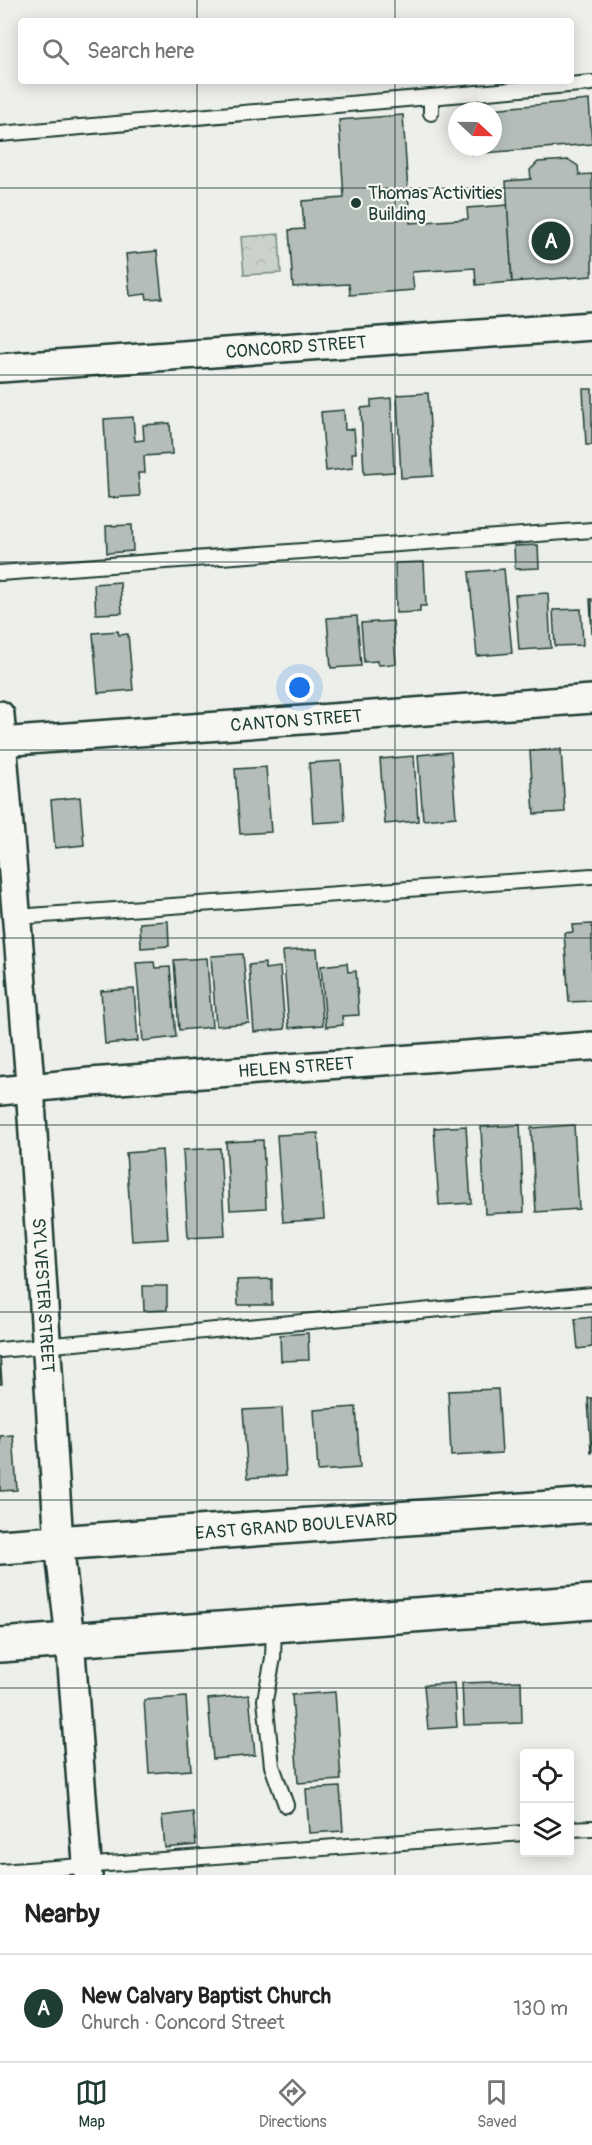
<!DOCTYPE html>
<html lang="en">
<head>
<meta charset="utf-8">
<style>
  :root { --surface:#fff; --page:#f6f6f6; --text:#222; --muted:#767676; --line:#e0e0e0; --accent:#1f3d34 }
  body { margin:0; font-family:Pangolin,sans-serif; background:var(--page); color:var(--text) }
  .controls { position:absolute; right:18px; bottom:18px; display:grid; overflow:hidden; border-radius:6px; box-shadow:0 3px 15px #0003 }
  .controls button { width:54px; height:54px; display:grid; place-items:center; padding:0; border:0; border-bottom:2px solid var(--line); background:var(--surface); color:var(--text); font:30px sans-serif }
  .compass { position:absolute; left:448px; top:102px; width:54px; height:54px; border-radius:50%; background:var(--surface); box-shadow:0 3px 15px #0003; rotate:112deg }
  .you { position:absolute; left:300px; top:688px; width:21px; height:21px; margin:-15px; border:4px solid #fff; border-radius:50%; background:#1a73e8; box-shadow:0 0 0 9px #1a73e833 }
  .badge { display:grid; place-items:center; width:39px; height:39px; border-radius:50%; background:var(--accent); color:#fff; font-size:20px; font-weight:700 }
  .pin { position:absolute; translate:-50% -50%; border:3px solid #fff; box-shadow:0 2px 6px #0006 }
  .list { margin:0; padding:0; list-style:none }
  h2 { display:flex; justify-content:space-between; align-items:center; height:78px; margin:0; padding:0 24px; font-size:26px }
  h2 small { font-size:20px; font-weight:400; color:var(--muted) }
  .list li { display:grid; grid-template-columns:39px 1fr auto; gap:18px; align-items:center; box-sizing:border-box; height:108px; padding:0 24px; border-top:2px solid var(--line) }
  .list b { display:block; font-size:22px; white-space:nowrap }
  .list p { margin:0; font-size:20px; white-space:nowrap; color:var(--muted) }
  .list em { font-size:20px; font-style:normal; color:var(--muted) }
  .icon { flex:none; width:33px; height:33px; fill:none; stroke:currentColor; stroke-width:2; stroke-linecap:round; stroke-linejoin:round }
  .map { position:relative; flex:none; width:592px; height:1875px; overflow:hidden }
  .search { position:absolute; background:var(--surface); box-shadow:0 3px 15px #0003; left:18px; right:18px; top:18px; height:66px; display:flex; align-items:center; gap:15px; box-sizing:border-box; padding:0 21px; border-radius:6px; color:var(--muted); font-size:22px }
  .sheet { height:186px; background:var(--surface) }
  nav { display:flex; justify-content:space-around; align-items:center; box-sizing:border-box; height:84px; border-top:2px solid var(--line); background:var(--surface); font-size:16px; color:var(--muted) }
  nav a { display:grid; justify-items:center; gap:3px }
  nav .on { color:var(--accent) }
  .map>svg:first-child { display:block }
</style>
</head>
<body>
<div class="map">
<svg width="592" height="1875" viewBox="0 0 592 1875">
  <defs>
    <pattern id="forest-crowns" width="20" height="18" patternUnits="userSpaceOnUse" patternTransform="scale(1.5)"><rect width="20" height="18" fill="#cbd2cc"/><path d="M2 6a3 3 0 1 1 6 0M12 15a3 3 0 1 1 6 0" fill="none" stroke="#aeb5b0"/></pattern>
  </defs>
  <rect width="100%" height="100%" fill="#edefea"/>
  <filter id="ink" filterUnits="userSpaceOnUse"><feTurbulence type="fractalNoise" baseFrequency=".0167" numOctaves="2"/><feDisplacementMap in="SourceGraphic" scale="12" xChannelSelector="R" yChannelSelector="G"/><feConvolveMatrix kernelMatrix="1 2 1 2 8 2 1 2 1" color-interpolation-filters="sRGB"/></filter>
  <g filter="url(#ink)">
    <path fill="url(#forest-crowns)" stroke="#758880" stroke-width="1.5" d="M279,234l2,39 -37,2 -3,-38z"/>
    <g fill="#b4bdb8" stroke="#1f3d34" stroke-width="1.5">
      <path d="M589,100l3,44 -120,10v-7h21v-36h-24z"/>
      <path d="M403,115l7,108 58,-4 -1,-11 41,-3 4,77 -36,3 -1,-17 -63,4 2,18 -64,5 -1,-11 -56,3 -4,-57 15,-1 -2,-28 42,-3 -5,-78z"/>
      <path d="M569,160l9,6 1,9 13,-1v102l-80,6 -6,-101 25,-2 -1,-9 8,-8z"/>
      <path d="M157,251l5,47 -15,1 -1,-5 -16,2 -4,-42z"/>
      <path d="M583,389h9v56h-6z"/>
      <path d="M428,393l5,83 -32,2 -4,-83z"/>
      <path d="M391,398l3,74 -30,2 -3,-66 10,-1v-7z"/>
      <path d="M344,410l1,20 9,-1 2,24h-4l1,15 -27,3 -5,-59z"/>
      <path d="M133,417l2,24 9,-1 -1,-15 27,-2 2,31 -28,2 1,17h-7l2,23 -32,2 -4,-79z"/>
      <path d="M132,525l1,26 -26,2 -1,-27z"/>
      <path d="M538,545l1,23 -24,1 -1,-23z"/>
      <path d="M424,562l2,44h-6v6l-24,1 -1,-50z"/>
      <path d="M504,569l8,84 -35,3 -8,-84z"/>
      <path d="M120,582l2,31 -26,1 -2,-30z"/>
      <path d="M548,593l3,55 -32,2 -4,-55z"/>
      <path d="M590,599h2v35z"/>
      <path d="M581,609l2,36 -28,1 -2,-36z"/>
      <path d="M357,616l4,50 -30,2 -4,-50z"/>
      <path d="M393,621l3,43 -18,1 -1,-4 -13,1 -3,-39z"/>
      <path d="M118,631l1,4 9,-1 5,56 -35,3 -5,-60z"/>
      <path d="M561,749l4,63 -31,2 -4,-63z"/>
      <path d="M451,752l5,65 -33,3 -5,-65z"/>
      <path d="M414,756l4,65 -33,3 -5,-65z"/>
      <path d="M341,761l4,60 -32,2 -4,-60z"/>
      <path d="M266,767l5,65 -31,2 -5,-65z"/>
      <path d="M80,797l4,48 -29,3 -4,-48z"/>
      <path d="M168,921l1,25 -28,2 -1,-25z"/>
      <path d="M592,924v77l-23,1 -5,-69 9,-1 -1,-7z"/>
      <path d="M317,949l6,76 -34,3 -6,-77z"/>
      <path d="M243,954l6,69 -33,3 -5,-70z"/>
      <path d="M207,958l5,69 -33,3 -5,-70z"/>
      <path d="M154,962l1,6 15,-1 6,70 -33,4 -7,-78z"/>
      <path d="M265,963v6l15,-2 5,62 -31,3 -5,-67z"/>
      <path d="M347,963l1,9 8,-1 3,44 -17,1 1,9 -17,2 -5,-61z"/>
      <path d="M134,989l4,52 -33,3 -4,-53z"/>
      <path d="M520,1125l4,87 -39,2 -4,-87z"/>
      <path d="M574,1125l5,84 -43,3 -5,-84z"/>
      <path d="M466,1126l5,77 -32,2 -5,-77z"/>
      <path d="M318,1133l6,86 -41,3 -6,-87z"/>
      <path d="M263,1140l3,68 -36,2 -4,-68z"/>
      <path d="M220,1148l5,88 -37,2 -5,-88z"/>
      <path d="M162,1150l6,89 -36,2 -6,-88z"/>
      <path d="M272,1279v26h-34l-1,-25z"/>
      <path d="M143,1286h24v24l-23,1z"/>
      <path d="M592,1317v30l-14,2 -3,-30z"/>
      <path d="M308,1333l1,27 -28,1 -1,-26z"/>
      <path d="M0,1355l2,29h-2z"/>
      <path d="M498,1389l4,64 -51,3 -3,-65z"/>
      <path d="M588,1398h4v55h-1z"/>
      <path d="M356,1407l4,61 -42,3 -4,-61z"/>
      <path d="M282,1408l4,67 -38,3 -5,-68z"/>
      <path d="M13,1435l4,55 -17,1v-55z"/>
      <path d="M521,1681l1,42 -58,2 -2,-42z"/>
      <path d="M454,1683l3,44 -29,2 -4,-44z"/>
      <path d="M335,1692l6,88 -43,3 -6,-88z"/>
      <path d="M249,1695l6,60 -42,4 -5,-60z"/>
      <path d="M186,1697l5,73 -42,3 -5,-73z"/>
      <path d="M340,1787l3,44 -34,2 -3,-44z"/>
      <path d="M193,1812l3,33 -31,3 -3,-32z"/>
    </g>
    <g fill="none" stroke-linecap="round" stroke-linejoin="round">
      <g stroke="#1f3d34" stroke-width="18">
        <g id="lane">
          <path d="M431,97v16"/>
          <path d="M0,134l592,-51"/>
          <path d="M0,573l592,-43"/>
          <path d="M16,917l576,-41"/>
          <path d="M0,1350l592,-55"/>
          <path d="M274,1625l-1,33 -8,42 7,66 14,39"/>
          <path d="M570,1829l22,-1"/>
          <path d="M0,1872l524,-39"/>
        </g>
      </g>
      <g stroke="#1f3d34" stroke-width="32">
        <g id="street">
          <path id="s1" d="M0,368l592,-42"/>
          <path id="s2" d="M0,715l29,355 30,473 11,96 18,236"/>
          <path id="s3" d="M0,742l592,-43"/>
          <path id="s4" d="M0,1091l90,-9 502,-36"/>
        </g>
      </g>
      <g stroke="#1f3d34" stroke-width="38">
        <g id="secondary">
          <path id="s5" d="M0,1547l592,-42"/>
          <path d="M0,1645l592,-43"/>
        </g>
      </g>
      <use href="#lane" stroke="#f6f6f2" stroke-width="14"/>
      <use href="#street" stroke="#f6f6f2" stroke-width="27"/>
      <use href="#secondary" stroke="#f6f6f2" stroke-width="33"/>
    </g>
  </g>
  <path fill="none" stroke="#1f3d34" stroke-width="1.5" stroke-opacity="0.55" d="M197,0v21M395,0v21M197,81v1794M395,81v1794M0,188h592M0,375h592M0,562h592M0,750h592M0,938h592M0,1125h592M0,1312h592M0,1500h592M0,1688h592"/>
  <circle fill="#1f3d34" stroke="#f6f6f2" stroke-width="2" cx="356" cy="203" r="6"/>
  <g text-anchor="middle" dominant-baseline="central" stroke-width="4.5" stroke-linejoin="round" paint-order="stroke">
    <g font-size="18" fill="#1f3d34" stroke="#f6f6f2" text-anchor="start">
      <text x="368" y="193">Thomas Activities<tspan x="368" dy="21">Building</tspan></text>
    </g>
    <g font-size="18" fill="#1f3d34" stroke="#f6f6f2">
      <text stroke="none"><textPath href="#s1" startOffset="297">CONCORD STREET</textPath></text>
      <text stroke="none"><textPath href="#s3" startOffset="297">CANTON STREET</textPath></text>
      <text stroke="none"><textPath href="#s4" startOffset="297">HELEN STREET</textPath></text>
      <text stroke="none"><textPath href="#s2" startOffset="582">SYLVESTER STREET</textPath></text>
      <text stroke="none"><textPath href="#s5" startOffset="297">EAST GRAND BOULEVARD</textPath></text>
    </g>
  </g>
</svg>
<div class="controls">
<button><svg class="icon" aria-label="locate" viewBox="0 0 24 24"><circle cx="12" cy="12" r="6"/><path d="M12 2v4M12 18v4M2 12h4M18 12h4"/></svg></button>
<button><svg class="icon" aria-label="layers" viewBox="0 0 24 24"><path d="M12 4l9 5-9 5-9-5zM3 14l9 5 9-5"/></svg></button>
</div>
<svg class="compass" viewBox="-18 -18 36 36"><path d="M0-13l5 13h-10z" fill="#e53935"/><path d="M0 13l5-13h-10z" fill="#767676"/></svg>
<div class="you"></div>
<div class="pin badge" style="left:551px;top:241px">A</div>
<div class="search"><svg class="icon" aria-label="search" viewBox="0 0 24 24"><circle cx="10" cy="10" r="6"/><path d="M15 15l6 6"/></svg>Search here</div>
</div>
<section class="sheet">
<h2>Nearby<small></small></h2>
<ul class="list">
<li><span class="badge">A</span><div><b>New Calvary Baptist Church</b><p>Church · Concord Street</p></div><em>130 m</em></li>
</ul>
</section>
<nav>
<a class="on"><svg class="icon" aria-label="map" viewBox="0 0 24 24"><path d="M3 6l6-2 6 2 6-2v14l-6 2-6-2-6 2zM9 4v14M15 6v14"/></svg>Map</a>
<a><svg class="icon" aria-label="directions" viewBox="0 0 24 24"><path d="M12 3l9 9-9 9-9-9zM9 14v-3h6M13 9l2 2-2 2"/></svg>Directions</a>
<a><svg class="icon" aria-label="saved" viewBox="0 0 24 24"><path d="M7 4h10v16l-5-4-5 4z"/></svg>Saved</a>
</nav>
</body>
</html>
